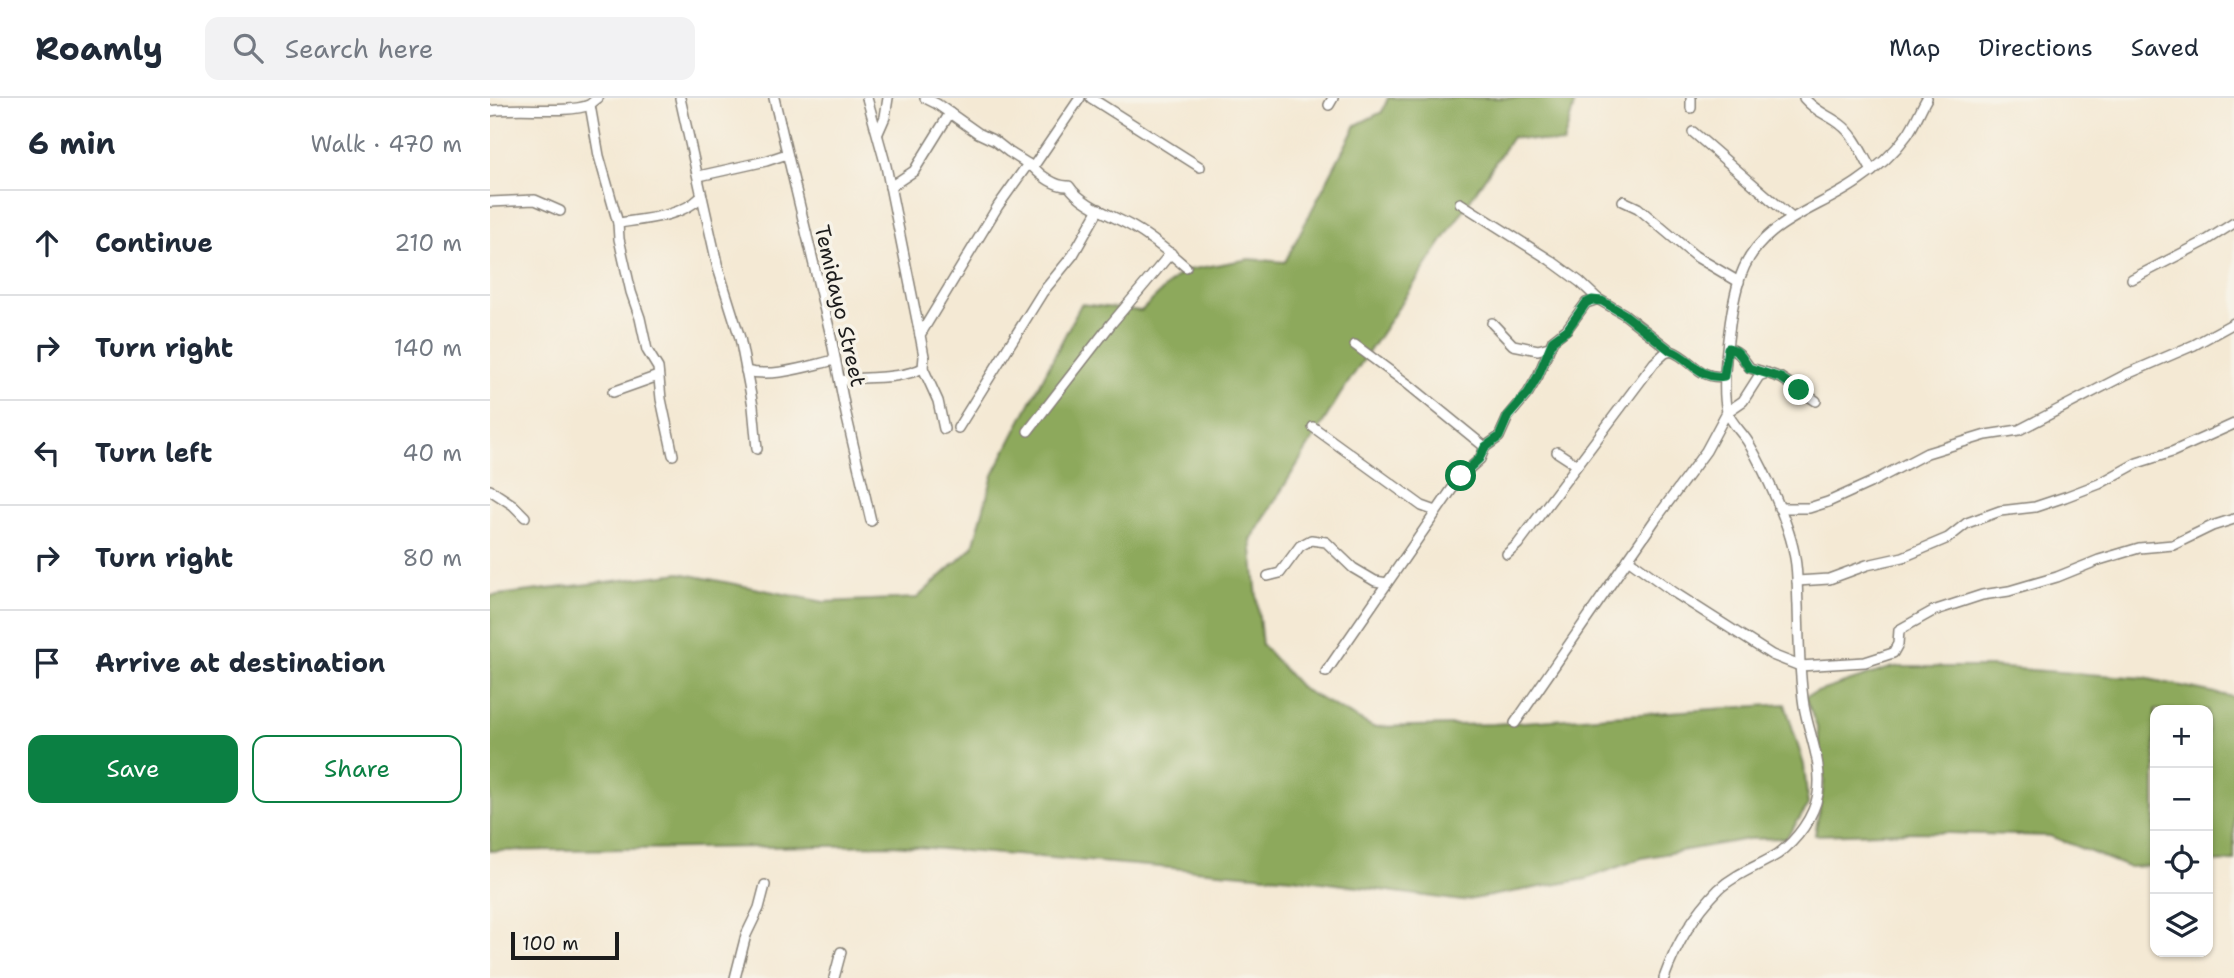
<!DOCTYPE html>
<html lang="en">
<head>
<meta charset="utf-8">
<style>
  :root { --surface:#fff; --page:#f2f2f3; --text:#1f2937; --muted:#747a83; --line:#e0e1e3; --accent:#0b8043 }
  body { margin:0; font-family:"Shantell Sans",sans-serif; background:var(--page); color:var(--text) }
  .controls { position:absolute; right:21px; bottom:21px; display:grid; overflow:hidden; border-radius:14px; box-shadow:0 2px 5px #0004 }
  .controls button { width:63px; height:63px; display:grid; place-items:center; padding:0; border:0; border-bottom:2px solid var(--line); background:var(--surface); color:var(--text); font:35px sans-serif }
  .scale { position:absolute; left:21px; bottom:18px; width:108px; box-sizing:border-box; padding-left:7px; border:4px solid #1c1c1c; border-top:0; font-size:19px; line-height:24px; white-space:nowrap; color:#1c1c1c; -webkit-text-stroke:5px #f7f3e8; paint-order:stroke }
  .stop { position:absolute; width:21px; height:21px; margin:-16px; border:5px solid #0b8043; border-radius:50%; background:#fff }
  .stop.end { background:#0b8043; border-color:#fff; box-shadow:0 2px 7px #0008 }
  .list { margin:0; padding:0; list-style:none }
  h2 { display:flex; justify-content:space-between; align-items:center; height:91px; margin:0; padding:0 28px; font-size:30px }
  h2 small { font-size:23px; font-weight:400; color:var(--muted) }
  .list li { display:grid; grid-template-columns:46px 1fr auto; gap:21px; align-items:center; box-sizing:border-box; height:105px; padding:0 28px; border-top:2px solid var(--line) }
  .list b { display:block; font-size:26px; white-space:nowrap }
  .list em { font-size:23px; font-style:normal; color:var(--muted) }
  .actions { display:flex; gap:14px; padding:21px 28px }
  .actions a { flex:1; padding:16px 0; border:2px solid var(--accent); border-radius:14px; text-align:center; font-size:24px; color:var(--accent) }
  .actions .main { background:var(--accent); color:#fff }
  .icon { flex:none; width:38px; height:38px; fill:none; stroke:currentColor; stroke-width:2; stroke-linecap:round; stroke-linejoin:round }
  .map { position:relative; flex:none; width:1744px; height:880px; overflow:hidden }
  header { display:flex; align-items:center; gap:42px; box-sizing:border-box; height:98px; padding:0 35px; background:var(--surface); border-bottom:2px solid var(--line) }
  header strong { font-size:33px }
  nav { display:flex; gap:38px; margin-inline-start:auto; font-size:24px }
  .search { width:490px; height:63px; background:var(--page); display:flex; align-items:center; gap:18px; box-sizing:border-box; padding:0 24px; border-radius:14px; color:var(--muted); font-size:26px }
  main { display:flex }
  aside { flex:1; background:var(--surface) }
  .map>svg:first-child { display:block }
</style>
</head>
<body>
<header>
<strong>Roamly</strong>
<div class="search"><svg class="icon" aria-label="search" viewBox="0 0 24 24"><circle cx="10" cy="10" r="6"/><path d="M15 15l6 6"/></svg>Search here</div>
<nav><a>Map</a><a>Directions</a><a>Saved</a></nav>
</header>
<main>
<aside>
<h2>6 min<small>Walk · 470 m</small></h2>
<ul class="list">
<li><svg class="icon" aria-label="ahead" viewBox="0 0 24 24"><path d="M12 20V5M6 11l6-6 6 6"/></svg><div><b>Continue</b></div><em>210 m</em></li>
<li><svg class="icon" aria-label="right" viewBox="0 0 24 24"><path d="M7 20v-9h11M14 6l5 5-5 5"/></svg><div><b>Turn right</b></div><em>140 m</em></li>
<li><svg class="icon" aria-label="left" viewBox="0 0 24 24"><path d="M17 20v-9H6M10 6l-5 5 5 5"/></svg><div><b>Turn left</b></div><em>40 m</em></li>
<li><svg class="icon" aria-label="right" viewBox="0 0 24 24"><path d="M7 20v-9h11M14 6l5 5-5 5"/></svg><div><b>Turn right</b></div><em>80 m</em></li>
<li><svg class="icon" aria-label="arrive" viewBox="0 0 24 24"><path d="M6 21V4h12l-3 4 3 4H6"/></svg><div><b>Arrive at destination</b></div></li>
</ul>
<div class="actions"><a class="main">Save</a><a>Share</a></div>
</aside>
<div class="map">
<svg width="1744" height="880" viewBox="0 0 1744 880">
  <rect width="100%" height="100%" fill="#f7f3e8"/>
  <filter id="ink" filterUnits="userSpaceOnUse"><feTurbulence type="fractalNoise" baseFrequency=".0143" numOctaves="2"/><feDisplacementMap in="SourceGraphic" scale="14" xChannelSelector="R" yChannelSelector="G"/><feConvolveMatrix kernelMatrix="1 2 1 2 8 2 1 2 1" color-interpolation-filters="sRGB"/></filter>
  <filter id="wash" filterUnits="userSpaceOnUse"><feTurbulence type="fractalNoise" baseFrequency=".00686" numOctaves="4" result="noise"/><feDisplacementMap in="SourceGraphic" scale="28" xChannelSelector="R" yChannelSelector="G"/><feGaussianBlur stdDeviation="1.57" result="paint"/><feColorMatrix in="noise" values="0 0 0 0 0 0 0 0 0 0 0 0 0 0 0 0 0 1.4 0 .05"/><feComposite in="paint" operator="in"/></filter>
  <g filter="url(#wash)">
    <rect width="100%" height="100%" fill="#f4e9d4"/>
    <g fill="#8da95b" stroke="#54623c" stroke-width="2">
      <path d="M898,0h188l-13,46 -51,-7 -172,258 -89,145 11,105 40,44 71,38 120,-3 292,-20 19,61 4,41 -22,32 -38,1 -106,19 -56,21 -124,22 -170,-23 -399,-33 -403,6v-255l190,-23 144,29 93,-4 56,-51 20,-72 88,-171 60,7 42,-40 66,-12 36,3 71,-137 26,-13z"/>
      <path d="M1403,569h97l154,11 90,19v164l-26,1v-152h-53v156l-27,1 -78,-31 -135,-4 -100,3 9,-53 -6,-52 -13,-34z"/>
    </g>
  </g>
  <g filter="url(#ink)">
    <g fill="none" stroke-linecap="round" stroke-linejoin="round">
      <g stroke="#888278" stroke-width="12">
        <g id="minor">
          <path d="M190,0l38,170 22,70 13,68 4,43"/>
          <path d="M284,0l56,234 16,82 25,107"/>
          <path d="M377,0l19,68 34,169"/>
          <path d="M435,0l12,6 41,29 17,8 14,11 24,15 47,-69"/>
          <path d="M601,0l109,69"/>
          <path d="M1201,0v10"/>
          <path d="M1314,0c13,15 23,16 36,26 15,11 23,32 32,47"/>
          <path d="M100,7l9,51 19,67 1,16 12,53 9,26 7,32 11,18 3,31 12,56"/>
          <path d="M839,7l4,-7"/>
          <path d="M0,13c26,-5 78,3 99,-6 3,-2 6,-5 9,-7"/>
          <path d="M1203,34l99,86"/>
          <path d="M388,35l7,-16 3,-19"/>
          <path d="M543,69c8,9 23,20 36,19 12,19 45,30 64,41 19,11 36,25 53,40"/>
          <path d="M209,78l67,-15 21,-7"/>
          <path d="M400,89l24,-16 36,-58"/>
          <path d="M1133,103l15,7 57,48 44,26"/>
          <path d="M0,104l45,-2 25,11"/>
          <path d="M970,105l90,57 30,22 18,17 26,15 47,37c19,6 28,29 52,25"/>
          <path d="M128,125c27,-4 63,-6 83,-26"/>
          <path d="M1642,181l72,-37 30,-19"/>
          <path d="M1002,225l21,22 25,5 11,-3"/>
          <path d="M865,247l54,40 76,62"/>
          <path d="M1238,251c12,1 15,11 22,19l17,5"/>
          <path d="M256,273c28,7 62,-5 89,-11"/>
          <path d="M350,283c28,-6 55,0 83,-13"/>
          <path d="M123,294l45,-16"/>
          <path d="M823,329l109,79 14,5"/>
          <path d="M468,330l84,-135 31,-38 26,-46"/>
          <path d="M454,331l-6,-28 -15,-33 1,-12 -4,-21 78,-129 30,-42"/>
          <path d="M538,333l83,-107 60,-71"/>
          <path d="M1067,354l20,13"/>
          <path d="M0,392l23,15 12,12"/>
          <path d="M1289,410h30l19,-6 42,-19 57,-30 59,-18 33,-5 108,-56 67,-29 40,-22"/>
          <path d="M1017,456l11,-10 136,-181 11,-10 6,-2"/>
          <path d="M1138,461l47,34 97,62 28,11 65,-4 28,-9 5,-9 1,-14 34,-19 49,-16 27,-4 48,-14 42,-17 40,-12 34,-3 39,-19 22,-7"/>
          <path d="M778,478l12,-3 20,-27 11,-6 15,2 27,26 22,13 12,2"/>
          <path d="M1307,483l32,-2 38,-14 36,-8 45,-19 19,-15 33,-12 35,-4 30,-10 34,-13 38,-21 35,-11 62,-28"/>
          <path d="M836,574l135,-196 19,-17 5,-12 14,-10 9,-20 20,-24 10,-17 15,-36 14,-11 19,-26 12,-4"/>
          <path d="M1025,625l140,-203 51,-69 21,-39 16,-11 16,-25 8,-3 14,5 35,23"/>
          <path d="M245,880l11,-43 13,-27 6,-23"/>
          <path d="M344,880l7,-26"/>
          <path d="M1174,880c12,-33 30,-64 55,-89 17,-16 40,-23 59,-35 19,-14 36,-37 40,-60 5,-31 -9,-59 -14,-88 -5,-33 -5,-67 -6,-100 -1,-16 0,-32 -3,-48 -5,-33 -30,-87 -47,-116 -6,-10 -18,-20 -21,-31 -7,-26 4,-110 14,-136 19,-53 74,-64 116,-93 18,-12 37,-29 50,-47 8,-11 13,-25 20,-37"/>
        </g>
      </g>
      <use href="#minor" stroke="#fff" stroke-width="9"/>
    </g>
  </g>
  <g fill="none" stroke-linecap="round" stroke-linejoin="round" filter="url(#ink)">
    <path stroke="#0b8043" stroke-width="9" d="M971,378l18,-17 6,-12 14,-10 9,-21 20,-23 10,-17 15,-36 14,-10 19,-27 6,-3 10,1 22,13 47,37c19,6 28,29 53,25l4,-28c12,2 15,12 21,20l32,10 18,12"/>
  </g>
  <g text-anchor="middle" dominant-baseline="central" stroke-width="7" stroke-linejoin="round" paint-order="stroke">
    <g font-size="21" fill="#1c1c1c" stroke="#f7f3e8">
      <text transform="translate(350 208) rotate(77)">Temidayo Street</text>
    </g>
  </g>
</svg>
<div class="controls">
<button>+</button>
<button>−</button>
<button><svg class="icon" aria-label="locate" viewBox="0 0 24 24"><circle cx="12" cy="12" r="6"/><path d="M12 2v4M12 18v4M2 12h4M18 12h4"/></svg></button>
<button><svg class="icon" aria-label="layers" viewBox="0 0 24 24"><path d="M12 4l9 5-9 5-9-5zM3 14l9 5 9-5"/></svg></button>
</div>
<div class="scale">100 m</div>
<div class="stop" style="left:971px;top:378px"></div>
<div class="stop end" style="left:1309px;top:292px"></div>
</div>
</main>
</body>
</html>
